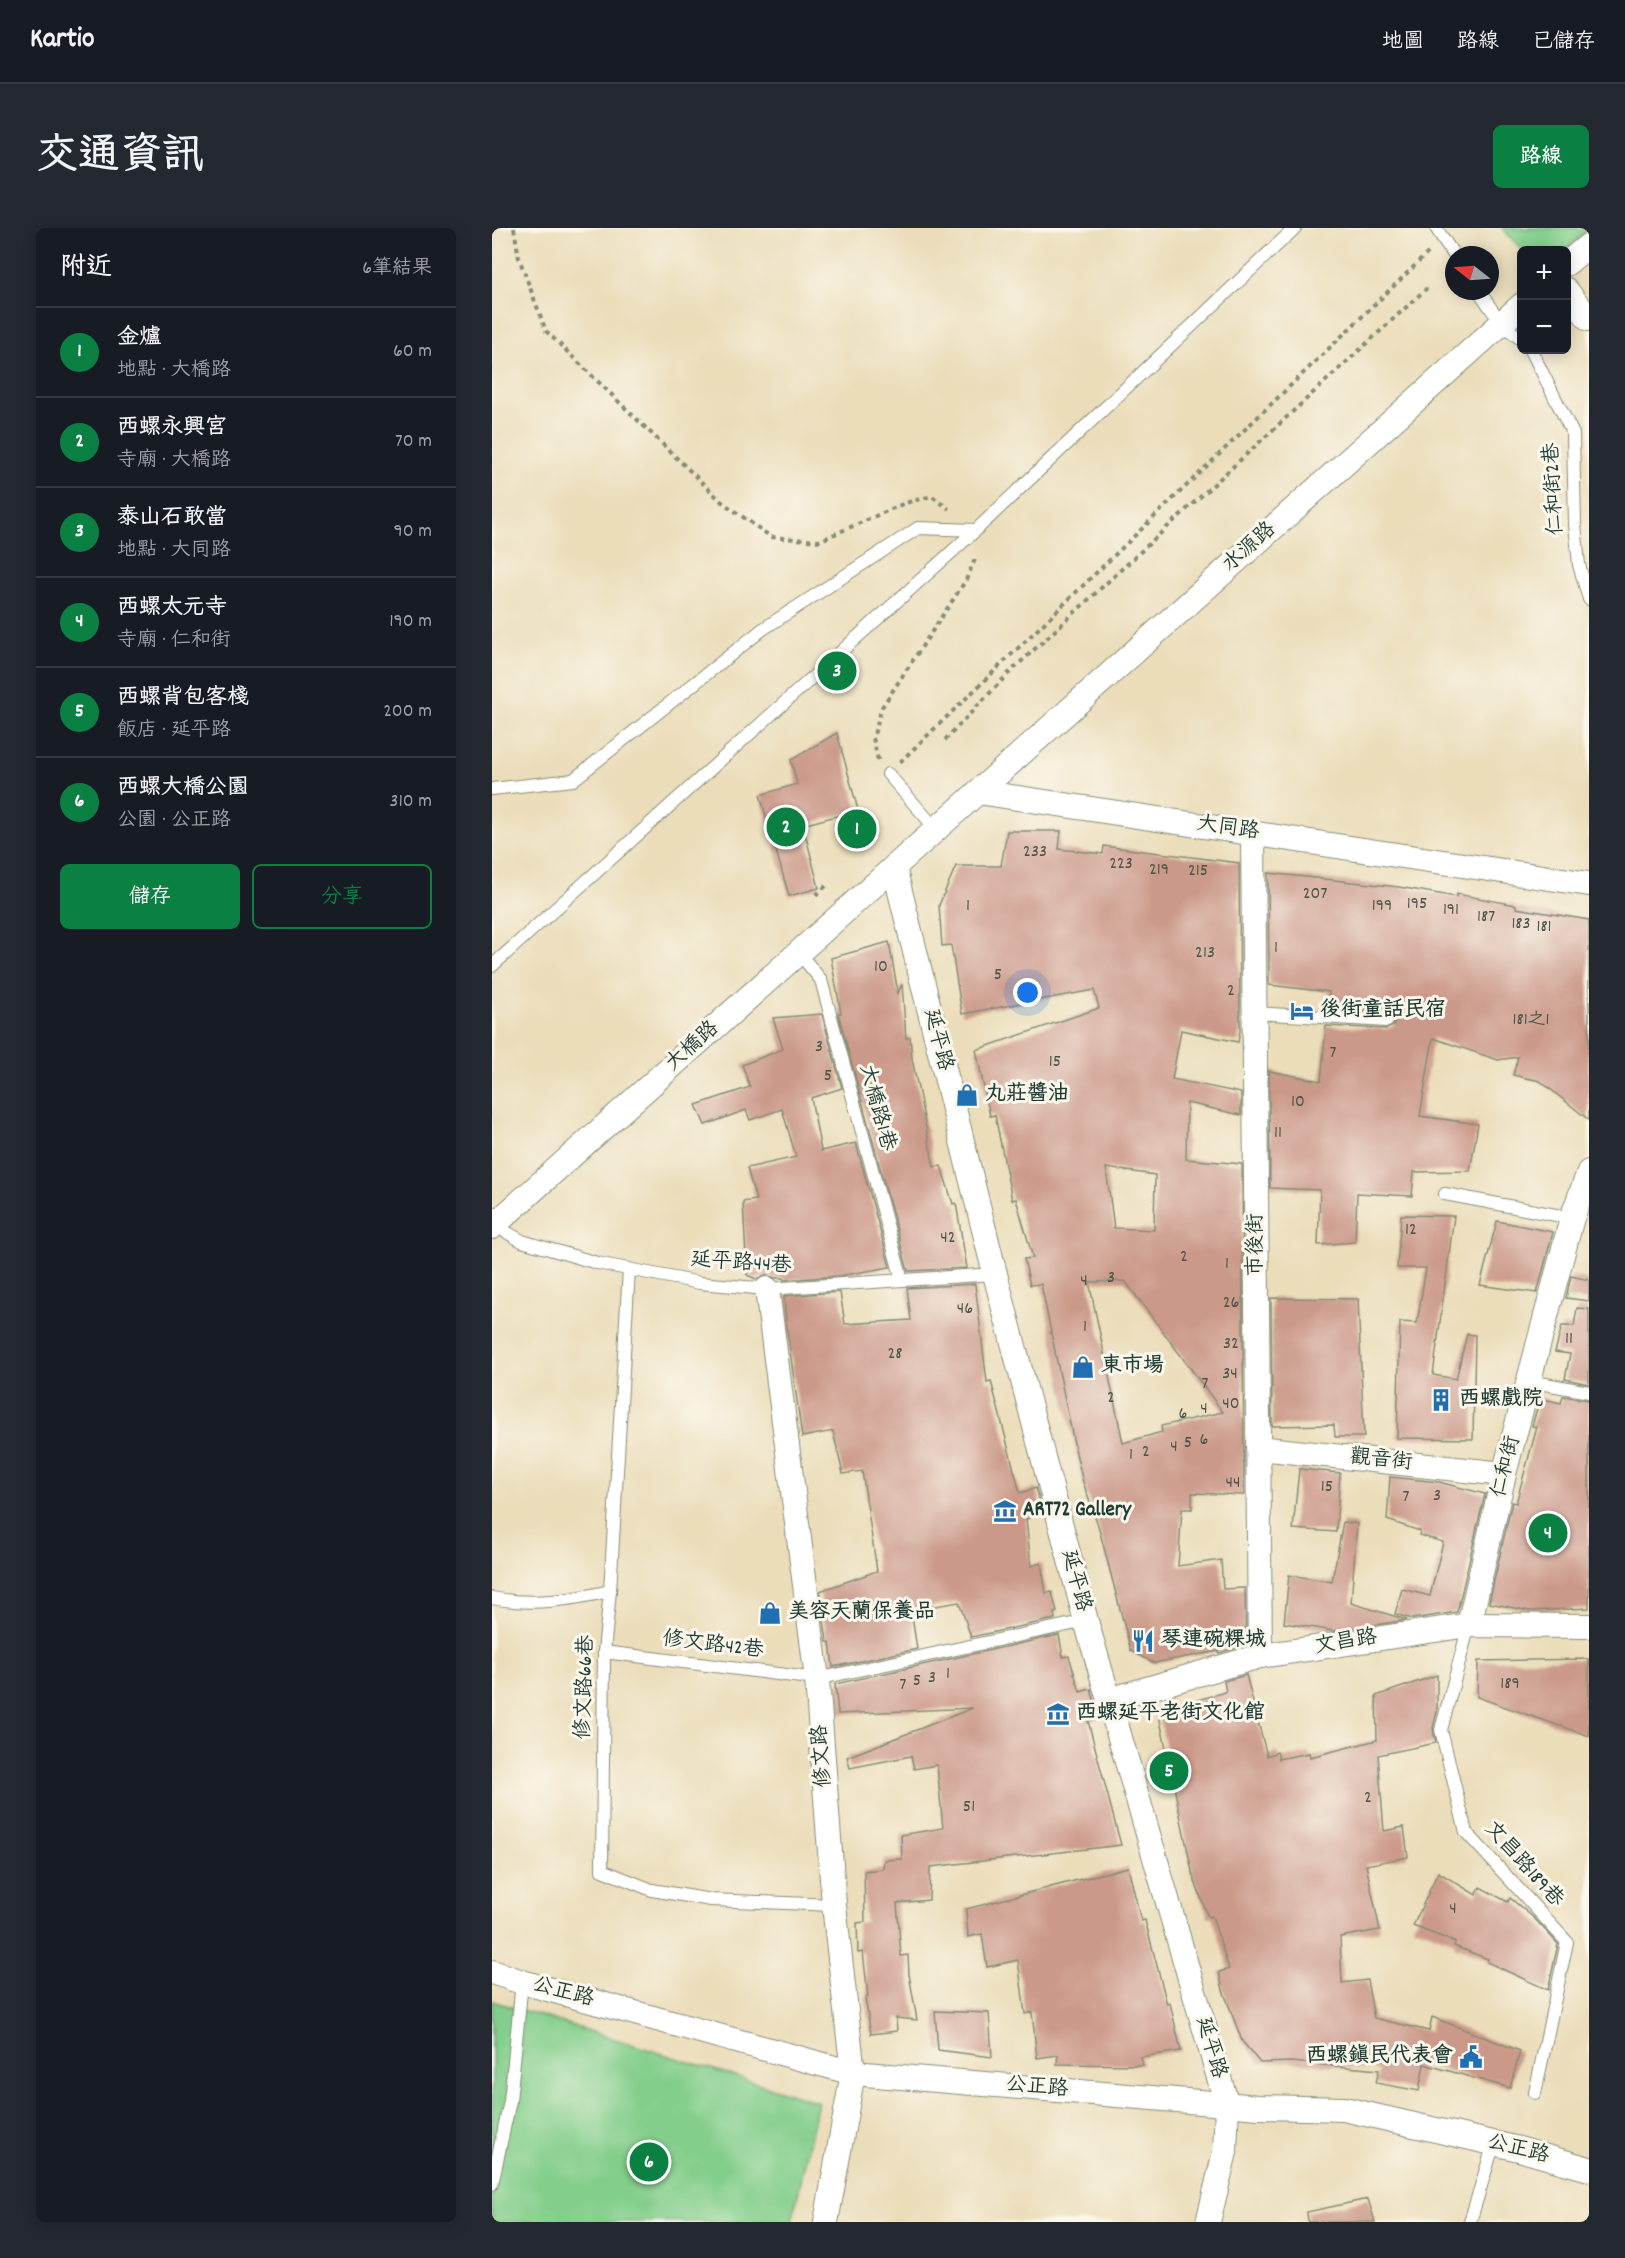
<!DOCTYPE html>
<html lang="zh-TW">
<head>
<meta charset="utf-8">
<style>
  :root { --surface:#171b24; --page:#242831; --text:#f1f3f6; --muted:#9ea1a6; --line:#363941; --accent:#0b8043 }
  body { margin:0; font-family:Dekko,"LXGW WenKai TC",sans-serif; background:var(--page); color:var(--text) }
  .controls { position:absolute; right:18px; top:18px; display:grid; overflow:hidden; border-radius:9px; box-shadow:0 3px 15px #0003 }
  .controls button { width:54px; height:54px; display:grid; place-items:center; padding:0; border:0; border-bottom:2px solid var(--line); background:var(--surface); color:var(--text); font:30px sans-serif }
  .compass { position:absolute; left:953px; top:18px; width:54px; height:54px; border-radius:50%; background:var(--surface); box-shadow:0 3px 15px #0003; rotate:287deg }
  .you { position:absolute; left:536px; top:765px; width:21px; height:21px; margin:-15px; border:4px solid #fff; border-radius:50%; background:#1a73e8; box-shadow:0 0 0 9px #1a73e833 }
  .badge { display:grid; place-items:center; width:39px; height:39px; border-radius:50%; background:var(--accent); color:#fff; font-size:20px; font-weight:700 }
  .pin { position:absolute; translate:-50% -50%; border:3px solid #fff; box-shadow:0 2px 6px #0006 }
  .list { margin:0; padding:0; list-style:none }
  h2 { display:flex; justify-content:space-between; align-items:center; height:78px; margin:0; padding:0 24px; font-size:26px }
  h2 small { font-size:20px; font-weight:400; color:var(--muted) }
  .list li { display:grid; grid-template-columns:39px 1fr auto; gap:18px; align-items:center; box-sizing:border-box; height:90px; padding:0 24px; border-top:2px solid var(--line) }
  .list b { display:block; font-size:22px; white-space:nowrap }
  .list p { margin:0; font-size:20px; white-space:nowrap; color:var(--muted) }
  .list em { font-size:20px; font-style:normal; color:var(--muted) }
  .actions { display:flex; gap:12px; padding:18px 24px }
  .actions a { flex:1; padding:14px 0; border:2px solid var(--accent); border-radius:9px; text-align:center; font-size:21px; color:var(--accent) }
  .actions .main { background:var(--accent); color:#fff }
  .map { position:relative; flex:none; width:1097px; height:1994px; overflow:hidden; border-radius:9px }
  header { display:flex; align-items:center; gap:36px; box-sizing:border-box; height:84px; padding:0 30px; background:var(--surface); border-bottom:2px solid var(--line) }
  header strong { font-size:28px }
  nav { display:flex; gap:33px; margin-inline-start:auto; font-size:21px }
  .intro { display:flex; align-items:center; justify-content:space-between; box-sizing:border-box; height:144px; padding:0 36px }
  h1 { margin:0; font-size:42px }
  .button { padding:15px 27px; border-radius:9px; background:var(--accent); color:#fff; font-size:21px; font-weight:700 }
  main { display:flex; gap:36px; padding:0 36px }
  aside { flex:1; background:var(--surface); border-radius:9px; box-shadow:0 3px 15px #0003 }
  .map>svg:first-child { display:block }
</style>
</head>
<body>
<header>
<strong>Kartio</strong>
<nav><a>地圖</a><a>路線</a><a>已儲存</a></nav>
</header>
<div class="intro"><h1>交通資訊</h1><a class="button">路線</a></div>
<main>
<aside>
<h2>附近<small>6筆結果</small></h2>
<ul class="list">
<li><span class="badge">1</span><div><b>金爐</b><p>地點 · 大橋路</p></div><em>60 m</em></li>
<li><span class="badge">2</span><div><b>西螺永興宮</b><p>寺廟 · 大橋路</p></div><em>70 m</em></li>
<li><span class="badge">3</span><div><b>泰山石敢當</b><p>地點 · 大同路</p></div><em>90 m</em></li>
<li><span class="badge">4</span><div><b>西螺太元寺</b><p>寺廟 · 仁和街</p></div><em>190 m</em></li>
<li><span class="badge">5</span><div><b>西螺背包客棧</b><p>飯店 · 延平路</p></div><em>200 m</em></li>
<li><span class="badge">6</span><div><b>西螺大橋公園</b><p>公園 · 公正路</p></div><em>310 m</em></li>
</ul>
<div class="actions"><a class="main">儲存</a><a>分享</a></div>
</aside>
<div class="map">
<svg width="1097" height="1994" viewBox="0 0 1097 1994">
  <rect width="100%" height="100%" fill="#fbf7ec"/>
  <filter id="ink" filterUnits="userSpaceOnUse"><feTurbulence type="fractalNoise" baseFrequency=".0167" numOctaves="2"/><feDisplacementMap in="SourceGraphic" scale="12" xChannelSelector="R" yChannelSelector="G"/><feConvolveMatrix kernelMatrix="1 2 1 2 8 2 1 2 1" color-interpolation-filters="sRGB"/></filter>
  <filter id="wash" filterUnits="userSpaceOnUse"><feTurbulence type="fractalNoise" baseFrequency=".008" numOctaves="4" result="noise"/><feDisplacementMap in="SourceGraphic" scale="24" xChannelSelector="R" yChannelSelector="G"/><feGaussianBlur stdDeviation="1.35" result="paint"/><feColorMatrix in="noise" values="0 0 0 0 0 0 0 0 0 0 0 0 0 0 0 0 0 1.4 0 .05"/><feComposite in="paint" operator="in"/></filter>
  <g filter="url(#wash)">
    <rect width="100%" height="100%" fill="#ebddba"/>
    <g fill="#83ce8b" stroke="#518660" stroke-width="1.5">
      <path d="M1010,0h87l-23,22h-44z"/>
      <path d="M0,1773l326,101 -26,120h-300z"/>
    </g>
    <g id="blocks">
      <g fill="#cb9989" fill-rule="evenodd">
        <path d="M347,436l5,2 5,8 -3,7 -4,3 -14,-1 -1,-8z"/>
        <path d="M345,505l21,77 -55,15 16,63 -30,8 -29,-101 37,-11 -6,-24z"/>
        <path d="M515,603h54l-2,18 44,5 1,-8 135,17 1,167 -2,12 -57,-12 -9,49 69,14v22l-54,-12 -1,56 56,5 2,331 -52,-2v16h-10l-4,57 43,-6 2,29 22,-1 1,57 -27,8v-2l-65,12 -23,-12 -33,-126 -15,-43 -7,-29 -35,-169 -11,1 -6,-26 9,-1 -17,-59 -4,1 -17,-85 -5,1 -14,-66 123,-42 -5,-18 -132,24 -11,-69 -9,1 -3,-41 17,-39h45zM614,940l49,7 -1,55 -40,-2zM633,1053l98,131 -62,14 1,6 -39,11 -34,-161z"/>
        <path d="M776,645l131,14 57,10 1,-3 59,11v3l73,12v200l-49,-39 -27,-6 5,-18 -20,3 -65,-22 -13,78 58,8 -8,47 -56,1 -2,24 -55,-3 -2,49 -37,3 2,-55 -50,-2 -1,-117 52,10 5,-55 60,3 8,-3 1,-5 -3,-6 -4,-2 -60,-4 1,-17 -60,-7z"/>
        <path d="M397,714l9,51 4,-9 4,54 4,-1 2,22 22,108 7,-1 12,38 3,-1 11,65 -59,3 -70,-258h3l-10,-55z"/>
        <path d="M330,786l20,74 -31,10 10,53 35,-8 34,124 -51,9 -55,4 -1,-2h-8l-9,-3 -10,4 -9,-4 -4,-73 13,-2 -9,-32 49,-11 -14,-48 -32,11 -4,-10 -41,15 -9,-20 54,-18 -8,-22 41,-16 -10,-31z"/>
        <path d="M909,987l53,1 -21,159 23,4 11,-45 8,1 -2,104 -76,-1 3,-116 17,1 9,-55h-29z"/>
        <path d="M1005,993l56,11 -16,61 -57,-8z"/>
        <path d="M1079,1048l18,4v21l-23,-3z"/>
        <path d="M483,1056l12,98 4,-1 29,112 16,-5 7,25 -17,6 5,47 10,-3 5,30 6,-1 5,20 -3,1 1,6 -84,18 -12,-35 -48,8 6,39 -84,18 -3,-25h-3l-7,-51 57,-20 -15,-100 -19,3 -10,-43 -31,6 -16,-115 -2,-26 56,-4 5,32 66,-4 -4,-32z"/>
        <path d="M779,1070l87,1 6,138h-29l-1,-12 -62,1z"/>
        <path d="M1085,1080l12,1v75l-24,-5 5,-25 -15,-2 7,-26h12z"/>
        <path d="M1071,1168l26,4v208l-59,3 -41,-8 23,-101 4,1 21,-76 -5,-1 8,-28 21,5z"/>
        <path d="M807,1241l41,4 -4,59 -43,-3z"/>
        <path d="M898,1249l49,5 46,12 -28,118 -45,7 -17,-5 7,-25 28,7 13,-54 -24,-7 1,-4 -33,-11z"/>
        <path d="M851,1294l14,2 -6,79 56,17 -73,11 -50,-8 5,-48 43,7z"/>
        <path d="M567,1407l4,22 6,-1 11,36 11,-3 8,29 -11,3 33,124 -191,22 -1,33 -32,3 4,53 7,-1 1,19 8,46 -21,-2 1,13 -26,3 -6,-37h3l-5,-45 -5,1 -1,-30 8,-1 -1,-51 19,-2 1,-9 18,-1 -1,-24 42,-7 -6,-63 -23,4 -3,-13 -61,12 -3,-11 126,-49 -135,6 -3,-30z"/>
        <path d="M1097,1431v77l-112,-39 1,-36z"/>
        <path d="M754,1447l21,81 10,-4 2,7 30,-6 1,4 67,-17 -1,-44 61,-21v37l-4,16 3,15 -58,12 6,76 20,-4 4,30 -42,8 14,65 -40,7 2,46 25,-3 7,38 55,13 3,-14 88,34 -10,37 -86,-24 -5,27 -43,-8 3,-13 -88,-8 -31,1 -18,-22 -19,-51 -4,-18 10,-3 -17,-53 -4,1 -15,-41 -35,-165 68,-19 -2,-11z"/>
        <path d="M636,1639l13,54 4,-1 22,84 3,-1 11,48 -41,6 3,8 -86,-1 1,-9 -21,3 -5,-46 -7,2 -7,-54 -31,7 -5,-33 -14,3 -2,-28z"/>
        <path d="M946,1644l38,23 4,-8 28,15 2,-4 24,20 24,26 -10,46 -61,-28 1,-3 -34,-13 1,-4 -42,-16z"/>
        <path d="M443,1783l54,2 3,44 -54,-7z"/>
        <path d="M876,1971l7,23h-67l-1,-10z"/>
      </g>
    </g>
  </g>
  <g filter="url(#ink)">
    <use href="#blocks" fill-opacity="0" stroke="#858d77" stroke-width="1.5"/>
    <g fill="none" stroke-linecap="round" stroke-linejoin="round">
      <g stroke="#858d77" stroke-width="14">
        <g id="lane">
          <path d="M944,0l18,27"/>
          <path d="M987,63l22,32 21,17"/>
          <path d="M1039,122l42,84 2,90 4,41 10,34"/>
          <path d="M396,546l48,55"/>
          <path d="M0,561l81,-9 190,-151 155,-101 58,2"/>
          <path d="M307,725l22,27 81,300"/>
          <path d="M0,738l484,-436 319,-302"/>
          <path d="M763,785l132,8"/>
          <path d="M953,966l127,24"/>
          <path d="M2,997l28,16 75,22 103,20 67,6 228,-15"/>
          <path d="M137,1041l-19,322 -6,61 -2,218 50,20 59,10 123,5"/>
          <path d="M1037,1153l60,11"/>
          <path d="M0,1370c40,8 79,2 118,-7"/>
          <path d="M977,1397l-28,105 25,102 101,110 -32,151"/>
          <path d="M112,1424l213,27 269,-58"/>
          <path d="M0,1956l18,-83 12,-119"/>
          <path d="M978,1994l24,-79"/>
        </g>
      </g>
      <g stroke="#858d77" stroke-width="26">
        <g id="street">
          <path d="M1074,36l23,-19"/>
          <path d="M1074,62l23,29"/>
          <path d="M486,564l611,92"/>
          <path d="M761,605l7,823"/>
          <path d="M402,639l101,407 91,347 141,484 -2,47 -17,70"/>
          <path d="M0,999l1030,-922"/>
          <path d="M275,1061l50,390 17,226 19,168 -27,149"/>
          <path d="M766,1220l246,26"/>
          <path d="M977,1397l35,-151 68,-256 17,-46"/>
          <path d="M617,1472l151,-44 209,-31 120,1"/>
          <path d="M0,1744l30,10 331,91 406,34 85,2 175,40 70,20"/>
        </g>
      </g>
      <g stroke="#858d77" stroke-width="4" stroke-dasharray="4.5 4.5" stroke-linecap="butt">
        <path d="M22,0l5,30 27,73 176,171 49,35 48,4 86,-38 27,-7 17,13"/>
        <path d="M453,512l66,-69 416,-383"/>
        <path d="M386,532l-5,-22 9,-31 84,-127 10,-23"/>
        <path d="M408,534l530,-511"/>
        <path d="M324,667l10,-9"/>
      </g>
      <use href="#lane" stroke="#fff" stroke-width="12"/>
      <use href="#street" stroke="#fff" stroke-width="24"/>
    </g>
  </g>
  <defs>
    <g id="hotel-bare" transform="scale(1.8)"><path d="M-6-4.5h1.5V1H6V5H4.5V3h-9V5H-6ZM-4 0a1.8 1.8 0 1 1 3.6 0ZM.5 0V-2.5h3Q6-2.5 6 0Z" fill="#1f6fb2" stroke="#fbf7ec" stroke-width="2.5" paint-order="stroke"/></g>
    <g id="shop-bare" transform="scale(1.8)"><path d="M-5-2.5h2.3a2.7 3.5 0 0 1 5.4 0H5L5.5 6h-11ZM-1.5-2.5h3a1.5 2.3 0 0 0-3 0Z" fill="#1f6fb2" stroke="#fbf7ec" stroke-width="2.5" paint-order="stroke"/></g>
    <g id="building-bare" transform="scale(1.8)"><path d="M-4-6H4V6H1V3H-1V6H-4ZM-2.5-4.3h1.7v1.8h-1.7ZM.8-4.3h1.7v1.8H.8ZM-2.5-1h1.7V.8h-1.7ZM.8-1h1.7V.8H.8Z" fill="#1f6fb2" stroke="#fbf7ec" stroke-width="2.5" paint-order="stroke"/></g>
    <g id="museum-bare" transform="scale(1.8)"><path d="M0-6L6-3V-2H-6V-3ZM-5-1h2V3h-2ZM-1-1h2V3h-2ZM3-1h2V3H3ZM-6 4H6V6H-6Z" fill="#1f6fb2" stroke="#fbf7ec" stroke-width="2.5" paint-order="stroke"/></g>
    <g id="restaurant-bare" transform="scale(1.8)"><path d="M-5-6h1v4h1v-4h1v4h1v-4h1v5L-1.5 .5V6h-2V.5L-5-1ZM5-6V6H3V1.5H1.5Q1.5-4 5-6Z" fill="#1f6fb2" stroke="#fbf7ec" stroke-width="2.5" paint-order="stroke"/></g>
    <g id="civic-bare" transform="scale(1.8)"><path d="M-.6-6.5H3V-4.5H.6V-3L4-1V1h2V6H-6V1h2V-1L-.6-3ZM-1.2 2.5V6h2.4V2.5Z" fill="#1f6fb2" stroke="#fbf7ec" stroke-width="2.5" paint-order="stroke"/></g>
  </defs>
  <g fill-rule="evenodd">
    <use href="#hotel-bare" x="810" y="783"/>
    <use href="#shop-bare" x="475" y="867"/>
    <use href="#shop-bare" x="591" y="1139"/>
    <use href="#building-bare" x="949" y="1172"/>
    <use href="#museum-bare" x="513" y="1283"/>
    <use href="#shop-bare" x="278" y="1385"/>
    <use href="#restaurant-bare" x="651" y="1413"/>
    <use href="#museum-bare" x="566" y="1486"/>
    <use href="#civic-bare" x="979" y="1829"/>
  </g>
  <g text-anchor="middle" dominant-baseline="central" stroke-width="6" stroke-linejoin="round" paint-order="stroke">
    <g font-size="18" fill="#4a5449">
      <text x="543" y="624">233</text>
      <text x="629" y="636">223</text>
      <text x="667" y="642">219</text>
      <text x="706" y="643">215</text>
      <text x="823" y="666">207</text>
      <text x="925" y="676">195</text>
      <text x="476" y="678">1</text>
      <text x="890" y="678">199</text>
      <text x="959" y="682">191</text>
      <text x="994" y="689">187</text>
      <text x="1029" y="696">183</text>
      <text x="1052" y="699">181</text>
      <text x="784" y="720">1</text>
      <text x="713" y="725">213</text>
      <text x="389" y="739">10</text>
      <text x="506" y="747">5</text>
      <text x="739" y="763">2</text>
      <text x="1039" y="792">181之1</text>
      <text x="327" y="819">3</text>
      <text x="841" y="825">7</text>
      <text x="563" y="834">15</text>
      <text x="336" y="848">5</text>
      <text x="806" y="874">10</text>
      <text x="786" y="905">11</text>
      <text x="919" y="1002">12</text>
      <text x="456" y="1010">42</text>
      <text x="692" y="1029">2</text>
      <text x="735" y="1036">1</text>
      <text x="619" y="1050">3</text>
      <text x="592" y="1053">4</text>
      <text x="739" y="1075">26</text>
      <text x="473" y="1081">46</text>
      <text x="593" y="1099">1</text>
      <text x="1077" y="1111">11</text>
      <text x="739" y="1116">32</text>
      <text x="403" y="1126">28</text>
      <text x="738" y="1146">34</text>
      <text x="713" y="1156">7</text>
      <text x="619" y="1170">2</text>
      <text x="739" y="1176">40</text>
      <text x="712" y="1181">4</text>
      <text x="691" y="1186">6</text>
      <text x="712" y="1212">6</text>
      <text x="696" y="1215">5</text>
      <text x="682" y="1219">4</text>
      <text x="654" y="1224">2</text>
      <text x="639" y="1227">1</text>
      <text x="741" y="1255">44</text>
      <text x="835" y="1259">15</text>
      <text x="945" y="1268">3</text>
      <text x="914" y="1269">7</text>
      <text x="456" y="1446">1</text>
      <text x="440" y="1450">3</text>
      <text x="425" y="1453">5</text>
      <text x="1018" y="1456">189</text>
      <text x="411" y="1457">7</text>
      <text x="876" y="1570">2</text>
      <text x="477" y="1579">51</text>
      <text x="961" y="1681">4</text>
    </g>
    <g font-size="21" fill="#1f3d34" stroke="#fbf7ec">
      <text transform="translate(1063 261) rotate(-93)">仁和街2巷</text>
      <text transform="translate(758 320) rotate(-42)">水源路</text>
      <text transform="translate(736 601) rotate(8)">大同路</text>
      <text transform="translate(445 812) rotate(76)">延平路</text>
      <text transform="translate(201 819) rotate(-42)">大橋路</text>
      <text transform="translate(384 880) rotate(75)">大橋路1巷</text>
      <text transform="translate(765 1017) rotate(-90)">市後街</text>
      <text transform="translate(249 1036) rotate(4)">延平路44巷</text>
      <text transform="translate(889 1233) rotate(6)">觀音街</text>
      <text transform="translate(1015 1239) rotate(-76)">仁和街</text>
      <text transform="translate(583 1353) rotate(75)">延平路</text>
      <text transform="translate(854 1415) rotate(-9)">文昌路</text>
      <text transform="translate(221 1418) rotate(7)">修文路42巷</text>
      <text transform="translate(94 1459) rotate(-88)">修文路66巷</text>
      <text transform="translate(331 1528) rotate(-94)">修文路</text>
      <text transform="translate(1031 1637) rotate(48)">文昌路189巷</text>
      <text transform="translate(71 1765) rotate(15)">公正路</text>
      <text transform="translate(718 1820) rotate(74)">延平路</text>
      <text transform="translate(545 1860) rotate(5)">公正路</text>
      <text transform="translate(1026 1922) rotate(14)">公正路</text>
    </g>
    <g font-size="21" font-weight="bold" fill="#1f3d34" stroke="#fbf7ec" text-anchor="start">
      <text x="828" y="783">後街童話民宿</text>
      <text x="493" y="867">丸莊醬油</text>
      <text x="609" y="1139">東市場</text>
      <text x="967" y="1172">西螺戲院</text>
      <text x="531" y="1283">ART72 Gallery</text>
      <text x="296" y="1385">美容天蘭保養品</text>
      <text x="669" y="1413">琴連碗粿城</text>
      <text x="584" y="1486">西螺延平老街文化館</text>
      <text x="961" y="1829" text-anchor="end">西螺鎮民代表會</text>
    </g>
  </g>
</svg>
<div class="controls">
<button>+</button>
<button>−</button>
</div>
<svg class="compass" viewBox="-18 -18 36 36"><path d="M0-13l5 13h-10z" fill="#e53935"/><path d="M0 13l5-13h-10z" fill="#9ea1a6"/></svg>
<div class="you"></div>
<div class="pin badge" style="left:365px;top:601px">1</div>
<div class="pin badge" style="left:294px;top:599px">2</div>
<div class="pin badge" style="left:345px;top:443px">3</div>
<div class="pin badge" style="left:1056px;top:1305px">4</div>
<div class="pin badge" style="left:677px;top:1543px">5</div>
<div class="pin badge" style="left:157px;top:1934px">6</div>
</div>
</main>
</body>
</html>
